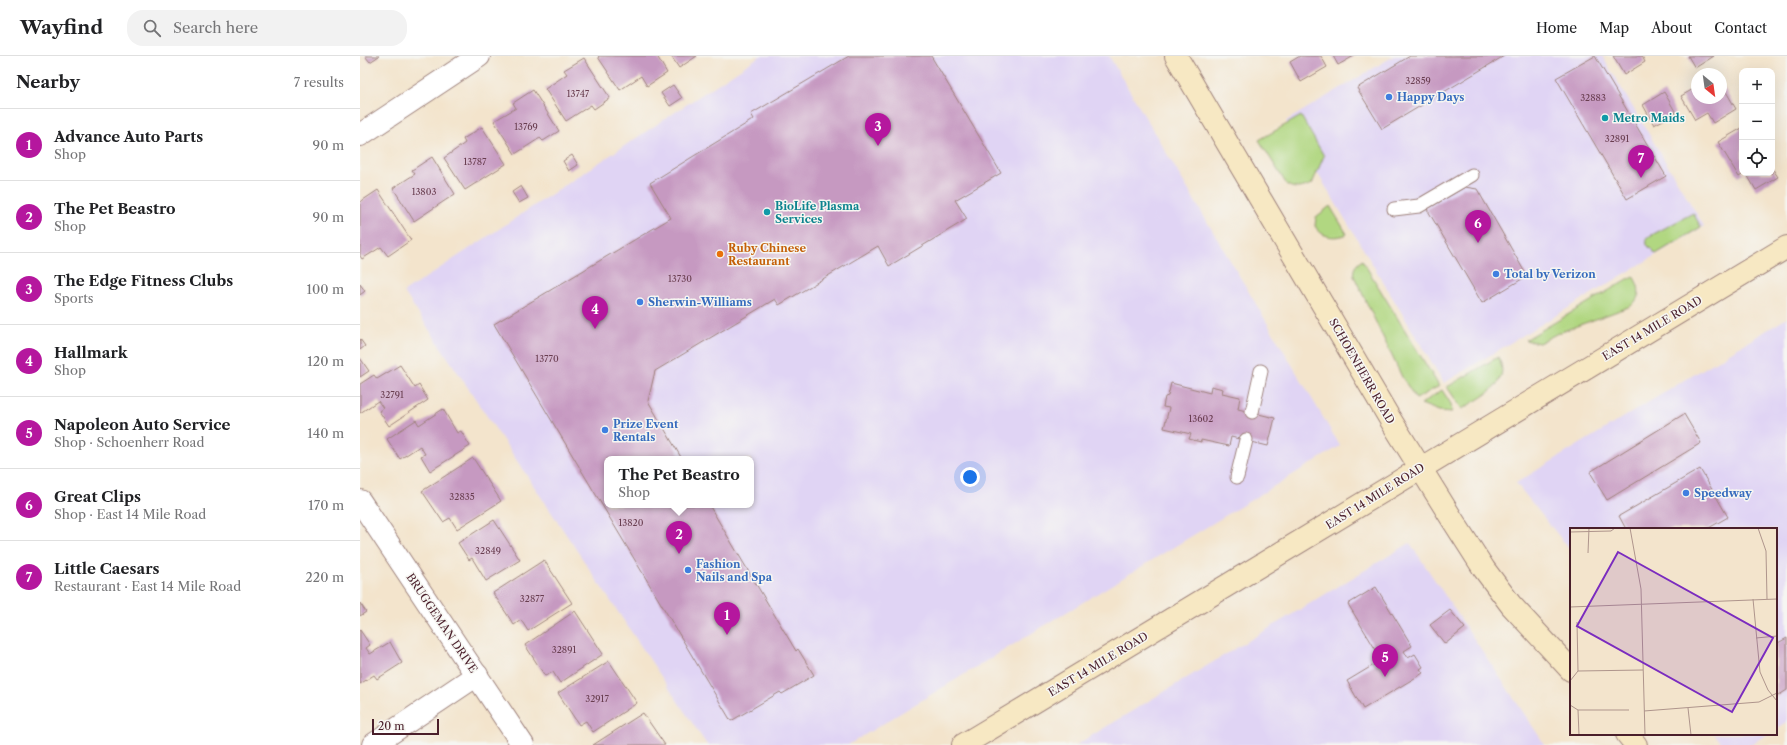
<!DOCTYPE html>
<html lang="en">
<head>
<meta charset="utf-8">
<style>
  :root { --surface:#fff; --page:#f2f2f2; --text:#202124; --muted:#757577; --line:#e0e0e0; --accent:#b5179e }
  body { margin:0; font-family:"Libre Caslon Text",serif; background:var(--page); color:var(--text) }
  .controls { position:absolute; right:12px; top:12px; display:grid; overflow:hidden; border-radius:8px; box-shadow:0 4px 16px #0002 }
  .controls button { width:36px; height:36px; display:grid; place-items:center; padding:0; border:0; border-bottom:1px solid var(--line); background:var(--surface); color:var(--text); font:20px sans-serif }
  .compass { position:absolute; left:1331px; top:12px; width:36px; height:36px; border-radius:50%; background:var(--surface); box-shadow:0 4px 16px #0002; rotate:151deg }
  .scale { position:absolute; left:12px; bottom:10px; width:67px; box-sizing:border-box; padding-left:4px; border:2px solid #4a1f2b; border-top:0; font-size:11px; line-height:14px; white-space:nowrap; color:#4a1f2b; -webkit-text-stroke:3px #f6f6f2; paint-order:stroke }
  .you { position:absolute; left:610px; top:421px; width:14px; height:14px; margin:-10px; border:3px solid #fff; border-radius:50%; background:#1a73e8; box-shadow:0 0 0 6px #1a73e833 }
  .badge { display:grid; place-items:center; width:26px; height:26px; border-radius:50%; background:var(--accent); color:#fff; font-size:13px; font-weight:700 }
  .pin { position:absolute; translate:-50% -33px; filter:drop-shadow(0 1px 2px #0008) }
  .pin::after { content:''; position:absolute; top:21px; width:14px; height:12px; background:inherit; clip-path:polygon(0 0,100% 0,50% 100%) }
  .popup { position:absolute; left:244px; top:400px; width:150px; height:52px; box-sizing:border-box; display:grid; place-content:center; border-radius:8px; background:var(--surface); filter:drop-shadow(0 1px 3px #0005); font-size:13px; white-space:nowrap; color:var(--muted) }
  .popup b { font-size:15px; color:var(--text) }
  .popup::after { content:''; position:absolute; left:50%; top:100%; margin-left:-8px; border:8px solid transparent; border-top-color:var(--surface) }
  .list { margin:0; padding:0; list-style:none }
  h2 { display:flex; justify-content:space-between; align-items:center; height:52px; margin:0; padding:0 16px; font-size:17px }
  h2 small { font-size:13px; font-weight:400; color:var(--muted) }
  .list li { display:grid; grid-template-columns:26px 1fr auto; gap:12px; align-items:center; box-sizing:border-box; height:72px; padding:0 16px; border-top:1px solid var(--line) }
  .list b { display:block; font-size:15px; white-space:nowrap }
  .list p { margin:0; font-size:13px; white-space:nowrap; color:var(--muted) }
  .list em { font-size:13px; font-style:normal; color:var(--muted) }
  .icon { flex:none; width:22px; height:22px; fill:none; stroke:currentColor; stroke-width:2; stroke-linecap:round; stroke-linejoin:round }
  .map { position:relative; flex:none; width:1427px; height:689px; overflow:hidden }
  header { display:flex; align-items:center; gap:24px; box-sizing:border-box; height:56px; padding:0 20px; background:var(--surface); border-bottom:1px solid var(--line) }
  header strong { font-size:19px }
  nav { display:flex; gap:22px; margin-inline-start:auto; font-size:14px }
  .search { width:280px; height:36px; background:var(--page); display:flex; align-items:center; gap:10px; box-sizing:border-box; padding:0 14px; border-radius:16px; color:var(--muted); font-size:15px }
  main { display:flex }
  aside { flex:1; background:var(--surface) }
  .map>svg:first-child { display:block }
</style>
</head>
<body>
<header>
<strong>Wayfind</strong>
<div class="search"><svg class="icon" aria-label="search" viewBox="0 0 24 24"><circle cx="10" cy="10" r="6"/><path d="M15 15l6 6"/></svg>Search here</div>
<nav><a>Home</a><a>Map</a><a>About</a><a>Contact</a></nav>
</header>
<main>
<aside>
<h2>Nearby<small>7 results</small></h2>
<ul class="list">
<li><span class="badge">1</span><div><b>Advance Auto Parts</b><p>Shop</p></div><em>90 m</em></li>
<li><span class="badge">2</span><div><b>The Pet Beastro</b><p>Shop</p></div><em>90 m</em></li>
<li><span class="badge">3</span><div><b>The Edge Fitness Clubs</b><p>Sports</p></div><em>100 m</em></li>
<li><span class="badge">4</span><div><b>Hallmark</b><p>Shop</p></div><em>120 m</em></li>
<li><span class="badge">5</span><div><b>Napoleon Auto Service</b><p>Shop · Schoenherr Road</p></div><em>140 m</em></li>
<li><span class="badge">6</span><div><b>Great Clips</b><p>Shop · East 14 Mile Road</p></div><em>170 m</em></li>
<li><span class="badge">7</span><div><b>Little Caesars</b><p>Restaurant · East 14 Mile Road</p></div><em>220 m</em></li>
</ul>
</aside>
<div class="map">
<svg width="1427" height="689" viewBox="0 0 1427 689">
  <rect width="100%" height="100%" fill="#f6f6f2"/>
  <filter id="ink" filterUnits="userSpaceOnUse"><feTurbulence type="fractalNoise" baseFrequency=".025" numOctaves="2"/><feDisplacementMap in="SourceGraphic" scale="8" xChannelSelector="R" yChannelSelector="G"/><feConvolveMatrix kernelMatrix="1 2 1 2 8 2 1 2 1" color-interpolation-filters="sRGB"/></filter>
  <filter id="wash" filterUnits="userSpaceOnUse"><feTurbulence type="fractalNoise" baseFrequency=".012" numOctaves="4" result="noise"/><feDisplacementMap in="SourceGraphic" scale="16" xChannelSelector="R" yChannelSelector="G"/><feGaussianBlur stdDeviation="0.9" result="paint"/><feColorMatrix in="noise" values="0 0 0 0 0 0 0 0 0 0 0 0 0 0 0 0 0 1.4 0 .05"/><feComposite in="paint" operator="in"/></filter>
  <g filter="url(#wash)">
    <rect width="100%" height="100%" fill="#f3e4cc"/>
    <g fill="#e0d4f4" fill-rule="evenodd">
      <path d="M400,0h349l231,390 -492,299h-141l-303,-453zM247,403h144v46h-144z"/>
      <path d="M1034,0h208l102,170 -260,157 -158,-262z"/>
      <path d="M1427,262v404l-11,7v-200h-205v22l-55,-68z"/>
      <path d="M1050,487l135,202h-469z"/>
      <path d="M1354,678h54l-19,11h-27z"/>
    </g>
    <g fill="#b1d781" stroke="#7e7b56">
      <path d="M941,60l23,40 -12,28c-9,4 -16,6 -25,1l-28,-45z"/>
      <path d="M970,150l17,28c-12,5 -25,4 -32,-8l1,-9z"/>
      <path d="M1333,157l8,14 -45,27 -9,-9 -1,-7z"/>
      <path d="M1002,204l77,126 -23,13 -14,-22 -48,-101c-2,-8 3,-12 8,-16z"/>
      <path d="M1273,220c7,11 9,20 -2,30l-73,27 -19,10 -14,-3z"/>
      <path d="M1138,301c15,27 -17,40 -36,52l-15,-22z"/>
      <path d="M1082,334l9,14 1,8 -13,-1 -18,-7z"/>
    </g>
    <g id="blocks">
      <g fill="#c699c1">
        <path d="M5,0h14l-9,6z"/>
        <path d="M239,0h58l10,17 -20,13 -6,-10 -21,14 -22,-33z"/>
        <path d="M311,0h26l-18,12z"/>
        <path d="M489,0h82l70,117 -46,27 12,19 -78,47 -11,-20 -99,59 -4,-6 -120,72 -7,30 34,58h-75v46h102l87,146 2,-2 16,26 -32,19 -2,-2 -49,29 -237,-397 177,-106 -21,-35 104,-64 -3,-5z"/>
        <path d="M940,0h21l6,11 -26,15 -11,-20z"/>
        <path d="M973,0h21l-16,9z"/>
        <path d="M1050,0h94l-122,73 -25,-41z"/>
        <path d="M1235,0l71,120 -39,23 -71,-121z"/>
        <path d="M1253,0h29l3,6 -21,13z"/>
        <path d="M1328,0h26l-19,12z"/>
        <path d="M224,2l26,40 -16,11 -3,-4 -25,16 -21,-32 22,-15 -3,-4z"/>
        <path d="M1361,27l15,26 -23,14 -6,-10 -12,7 -14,-24 16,-9v11h24z"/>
        <path d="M313,29l9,13 -12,8 -9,-13z"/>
        <path d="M173,34l26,41 -16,10 -3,-3 -25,16 -21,-33 22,-13 -3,-5z"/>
        <path d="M1304,36l12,21 -22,12 -11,-20z"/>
        <path d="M122,71l24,37 -41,26 -21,-32 21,-15 -2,-4z"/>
        <path d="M1382,72v45h3l-6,4 -21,-35z"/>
        <path d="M212,99l6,10 -9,6 -6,-10z"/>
        <path d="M72,101l23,37 -41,27 -21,-33 22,-14 -3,-4z"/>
        <path d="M1412,112l6,9 -22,13 -10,-17h26z"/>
        <path d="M161,130l7,12 -9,5 -7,-11z"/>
        <path d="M1105,131l12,2 50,87 -45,27 -55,-94z"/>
        <path d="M18,134l33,50 -23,16 -7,-9 -19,12 -2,-3v-54z"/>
        <path d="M0,228l5,7 -5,4z"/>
        <path d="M0,283l5,7 -5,4z"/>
        <path d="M0,302l9,13 -9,6z"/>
        <path d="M40,309l15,23 4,-3 9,15 -39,26 -10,-15 4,-3 -5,-7 -18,12v-29l14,-9 3,4z"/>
        <path d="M811,327l39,10 1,-7 12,3 -1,4 18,4 -2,12 37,9 -7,28 -37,-9 -2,9 -28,-6v2l-12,-3 2,-5 -27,-6 5,-20 -6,-1 2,-10 3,-1z"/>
        <path d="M83,353l14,24 4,-2 9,15 -40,25 -9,-15 4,-2 -5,-8 -20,13 -13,-20 29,-19 3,5z"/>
        <path d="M1324,358l17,29 -94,57 -17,-28z"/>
        <path d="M113,402l28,43 -44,28 -7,-11 -7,4 -21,-31z"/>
        <path d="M1340,413l28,48 -21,12h-81l-7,-13z"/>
        <path d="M134,464l26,40 -34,21 -14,-23 -3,2 -11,-17z"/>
        <path d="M184,504l28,43 -44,28 -7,-11 -7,5 -21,-32z"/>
        <path d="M1016,531l36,59 -8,5 4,7 7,-4 8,13 -3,2 3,4 -60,36 -16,-28 35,-21 -34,-56z"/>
        <path d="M0,547l6,9 -6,4z"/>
        <path d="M1090,554l15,18 -20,16 -15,-19z"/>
        <path d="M215,555l28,43 -43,29 -7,-11 -8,4 -20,-31z"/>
        <path d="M0,574l10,15 -4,3 4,6 20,-12 12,21 -25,16 -3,-4 -14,9z"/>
        <path d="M1427,582v52l-11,7v-53z"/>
        <path d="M249,605l28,42 -44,29 -7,-11 -7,4 -21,-32z"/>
        <path d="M283,657l22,32h-72z"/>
      </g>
    </g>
  </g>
  <g filter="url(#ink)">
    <use href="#blocks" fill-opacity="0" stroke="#9e827c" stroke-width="1"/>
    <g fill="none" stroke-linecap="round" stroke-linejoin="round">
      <g stroke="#9e827c" stroke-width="15">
        <g id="lane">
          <path d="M1034,153l25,-3 53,-31"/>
          <path d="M892,356l9,-41"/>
          <path d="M877,421l9,-37"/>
        </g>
      </g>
      <g stroke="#9e827c" stroke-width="24">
        <g id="street">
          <path d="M0,79l119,-79"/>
          <path d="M0,445l163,244"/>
          <path d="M13,689l104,-70"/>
        </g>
      </g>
      <g stroke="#9e827c" stroke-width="24">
        <g id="secondary">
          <path d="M816,0l214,363 62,100 32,50 27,36 60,65"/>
          <path d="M1267,678l9,11"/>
          <path d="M603,689l824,-498"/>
        </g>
      </g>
      <use href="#lane" stroke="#fff" stroke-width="13"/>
      <use href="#street" stroke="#fff" stroke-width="22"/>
      <use href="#secondary" stroke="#f7e8c3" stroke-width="22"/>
    </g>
  </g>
  <g fill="#3f7fe0" stroke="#f6f6f2" stroke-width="1.5">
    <circle cx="1029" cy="41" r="4"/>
    <circle cx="1136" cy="218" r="4"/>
    <circle cx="280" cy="246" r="4"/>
    <circle cx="245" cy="374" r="4"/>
    <circle cx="1326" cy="437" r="4"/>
    <circle cx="328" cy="514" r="4"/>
  </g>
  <g fill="#0f9aa8" stroke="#f6f6f2" stroke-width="1.5">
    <circle cx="1245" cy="62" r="4"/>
    <circle cx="407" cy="156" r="4"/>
  </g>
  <circle fill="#e8710a" stroke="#f6f6f2" stroke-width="1.5" cx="360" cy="198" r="4"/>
  <g text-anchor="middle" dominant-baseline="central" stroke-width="3" stroke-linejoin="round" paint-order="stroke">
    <g font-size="9" fill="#693e50">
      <text x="1058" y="24">32859</text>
      <text x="218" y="37">13747</text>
      <text x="1233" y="41">32883</text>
      <text x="166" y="70">13769</text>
      <text x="1257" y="82">32891</text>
      <text x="115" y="105">13787</text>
      <text x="64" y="135">13803</text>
      <text x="320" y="222">13730</text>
      <text x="187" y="302">13770</text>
      <text x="32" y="338">32791</text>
      <text x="841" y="362">13602</text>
      <text x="102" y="440">32835</text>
      <text x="271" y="466">13820</text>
      <text x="128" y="494">32849</text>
      <text x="172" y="542">32877</text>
      <text x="204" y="593">32891</text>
      <text x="237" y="642">32917</text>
    </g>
    <g font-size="11" font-weight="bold" fill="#366cbe" stroke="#f6f6f2" text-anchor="start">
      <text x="1037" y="41">Happy Days</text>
      <text x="1144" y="218">Total by Verizon</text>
      <text x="288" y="246">Sherwin-Williams</text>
      <text x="253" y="368">Prize Event<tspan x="253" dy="13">Rentals</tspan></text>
      <text x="1334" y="437">Speedway</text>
      <text x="336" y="508">Fashion<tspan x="336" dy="13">Nails and Spa</tspan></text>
    </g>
    <g font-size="11" font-weight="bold" fill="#0d838f" stroke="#f6f6f2" text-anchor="start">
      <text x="1253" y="62">Metro Maids</text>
      <text x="415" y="150">BioLife Plasma<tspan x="415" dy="13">Services</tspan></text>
    </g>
    <g font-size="11" font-weight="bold" fill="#c56008" stroke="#f6f6f2" text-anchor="start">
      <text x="368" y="192">Ruby Chinese<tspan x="368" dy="13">Restaurant</tspan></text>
    </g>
    <g font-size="11" fill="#4a1f2b" stroke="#f6f6f2">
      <text transform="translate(1292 272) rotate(-31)">EAST 14 MILE ROAD</text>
      <text transform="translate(1002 315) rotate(60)">SCHOENHERR ROAD</text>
      <text transform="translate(1015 440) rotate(-32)">EAST 14 MILE ROAD</text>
      <text transform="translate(82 567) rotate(56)">BRUGGEMAN DRIVE</text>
      <text transform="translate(738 608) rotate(-31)">EAST 14 MILE ROAD</text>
    </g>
  </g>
  <g transform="translate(1210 472)">
    <rect width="207" height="207" fill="#f3e4cc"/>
    <path fill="none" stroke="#af958c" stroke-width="1" d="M60,0l11,61 4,146M188,0l8,23 1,48M0,4l41,-1 4,-3M18,25l1,-25M183,71l7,73 8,18 9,11M0,79l207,-8M186,110l21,-2M8,143l65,-1M0,153l8,-10 -1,-49M0,177l8,5 1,25M118,180l3,27M8,182h51M74,183l115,-9 18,-9"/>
    <path fill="#7b2cbf" fill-opacity="0.15" stroke="#7b2cbf" stroke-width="2" d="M48,24l155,86 -41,74 -155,-86z"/>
    <rect width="207" height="207" fill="none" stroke="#4a1f2b" stroke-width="2"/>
  </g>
</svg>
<div class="controls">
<button>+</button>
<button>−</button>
<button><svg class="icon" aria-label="locate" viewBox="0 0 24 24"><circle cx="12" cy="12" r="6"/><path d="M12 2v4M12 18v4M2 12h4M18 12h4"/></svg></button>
</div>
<svg class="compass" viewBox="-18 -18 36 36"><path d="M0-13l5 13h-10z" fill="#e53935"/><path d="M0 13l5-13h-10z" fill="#757577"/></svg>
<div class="scale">20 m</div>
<div class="you"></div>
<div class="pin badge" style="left:367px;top:579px">1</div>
<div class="pin badge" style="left:319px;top:498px">2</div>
<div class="popup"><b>The Pet Beastro</b>Shop</div>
<div class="pin badge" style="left:518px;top:90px">3</div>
<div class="pin badge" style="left:235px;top:273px">4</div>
<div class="pin badge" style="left:1025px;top:621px">5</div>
<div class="pin badge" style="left:1118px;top:187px">6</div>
<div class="pin badge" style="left:1281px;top:122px">7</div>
</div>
</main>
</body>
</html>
